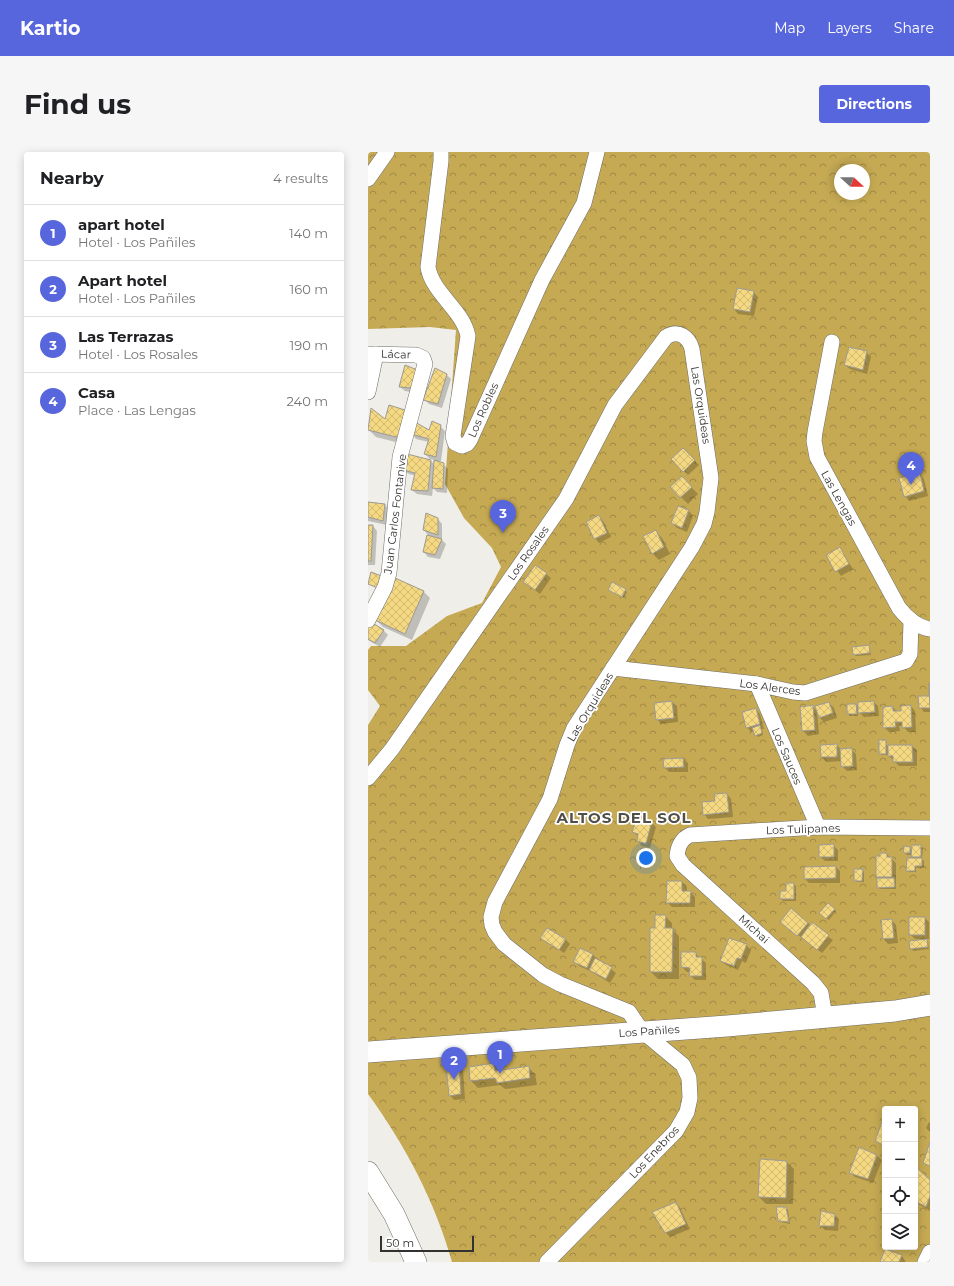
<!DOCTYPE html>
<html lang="en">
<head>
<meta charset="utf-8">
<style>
  :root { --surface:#fff; --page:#f6f6f6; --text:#202124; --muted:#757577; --line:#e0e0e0; --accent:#5866dd }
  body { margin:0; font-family:Montserrat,sans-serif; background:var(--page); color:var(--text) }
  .controls { position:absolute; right:12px; bottom:12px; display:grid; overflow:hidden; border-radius:4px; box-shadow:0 2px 10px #0003 }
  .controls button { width:36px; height:36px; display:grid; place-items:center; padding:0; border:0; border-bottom:1px solid var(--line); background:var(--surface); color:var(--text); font:20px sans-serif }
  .compass { position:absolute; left:466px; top:12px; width:36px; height:36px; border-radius:50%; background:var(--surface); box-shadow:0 2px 10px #0003; rotate:111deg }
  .scale { position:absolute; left:12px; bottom:10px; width:94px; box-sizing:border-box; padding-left:4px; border:2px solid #333230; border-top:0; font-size:11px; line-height:14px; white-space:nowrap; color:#333230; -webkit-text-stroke:3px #fff; paint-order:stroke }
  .you { position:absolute; left:278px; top:706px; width:14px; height:14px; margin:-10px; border:3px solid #fff; border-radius:50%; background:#1a73e8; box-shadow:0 0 0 6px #1a73e833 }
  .badge { display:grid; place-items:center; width:26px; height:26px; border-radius:50%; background:var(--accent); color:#fff; font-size:13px; font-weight:700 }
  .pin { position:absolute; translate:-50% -33px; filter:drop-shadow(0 1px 2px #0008) }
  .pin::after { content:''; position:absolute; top:21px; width:14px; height:12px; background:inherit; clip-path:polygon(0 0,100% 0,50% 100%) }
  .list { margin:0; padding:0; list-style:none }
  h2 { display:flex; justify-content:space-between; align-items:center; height:52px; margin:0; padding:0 16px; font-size:17px }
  h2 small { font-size:13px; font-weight:400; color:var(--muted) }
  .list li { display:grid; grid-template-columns:26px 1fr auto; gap:12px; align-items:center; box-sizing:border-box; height:56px; padding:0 16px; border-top:1px solid var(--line) }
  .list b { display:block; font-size:15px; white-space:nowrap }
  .list p { margin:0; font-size:13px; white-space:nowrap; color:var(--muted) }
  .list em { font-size:13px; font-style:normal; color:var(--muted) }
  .icon { flex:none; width:22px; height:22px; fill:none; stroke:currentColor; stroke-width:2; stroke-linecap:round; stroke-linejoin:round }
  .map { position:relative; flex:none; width:562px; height:1110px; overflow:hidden; border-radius:4px }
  header { display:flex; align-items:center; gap:24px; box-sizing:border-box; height:56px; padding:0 20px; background:var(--accent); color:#fff }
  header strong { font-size:19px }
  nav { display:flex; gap:22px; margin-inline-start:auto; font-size:14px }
  .intro { display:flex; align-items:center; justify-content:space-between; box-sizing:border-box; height:96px; padding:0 24px }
  h1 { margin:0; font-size:28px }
  .button { padding:10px 18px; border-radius:4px; background:var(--accent); color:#fff; font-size:14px; font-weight:700 }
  main { display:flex; gap:24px; padding:0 24px }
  aside { flex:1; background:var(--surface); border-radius:4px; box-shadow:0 2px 10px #0003 }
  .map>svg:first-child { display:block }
</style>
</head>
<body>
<header>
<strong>Kartio</strong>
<nav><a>Map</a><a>Layers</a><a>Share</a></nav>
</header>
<div class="intro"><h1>Find us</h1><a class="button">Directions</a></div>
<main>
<aside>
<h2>Nearby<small>4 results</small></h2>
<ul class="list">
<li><span class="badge">1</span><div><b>apart hotel</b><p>Hotel · Los Pañiles</p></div><em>140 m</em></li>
<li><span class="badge">2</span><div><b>Apart hotel</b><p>Hotel · Los Pañiles</p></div><em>160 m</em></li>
<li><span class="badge">3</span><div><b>Las Terrazas</b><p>Hotel · Los Rosales</p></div><em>190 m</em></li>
<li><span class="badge">4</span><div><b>Casa</b><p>Place · Las Lengas</p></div><em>240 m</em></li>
</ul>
</aside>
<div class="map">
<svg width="562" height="1110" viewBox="0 0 562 1110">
  <defs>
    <pattern id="forest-crowns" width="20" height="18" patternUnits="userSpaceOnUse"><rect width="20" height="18" fill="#c5a953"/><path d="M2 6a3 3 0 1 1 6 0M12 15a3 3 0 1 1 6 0" fill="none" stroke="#a18a45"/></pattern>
    <pattern id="building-cross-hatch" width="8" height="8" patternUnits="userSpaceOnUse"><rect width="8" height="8" fill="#f5d882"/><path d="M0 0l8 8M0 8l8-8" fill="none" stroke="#d2ba71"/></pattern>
  </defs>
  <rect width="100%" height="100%" fill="#f0eee8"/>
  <path fill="url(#forest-crowns)" fill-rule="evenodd" d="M0,0h562v1110h-478c-17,-61 -47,-117 -84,-168v-369l12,-19 -12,-16v-40l3,-4h35l41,-30 35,-13 19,-36 -9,-19 -28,-30 -19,-34 11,-154 -26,-3 -62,2zM472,18h24v24h-24zM517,957h30v138h-30z"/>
  <g fill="#0003">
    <path d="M385,140l5,5 -4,19 -16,-2 -4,-5z"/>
    <path d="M498,200l5,5 -4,17 -17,-5 -5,-4z"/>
    <path d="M38,214l11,27 -12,-2 -5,-4z"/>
    <path d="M68,218l11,5 4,4 -9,29 -13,-4 -5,-5z"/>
    <path d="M4,258l35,35 -31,-8 -7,-7z"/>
    <path d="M72,274l5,5 -4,30 -5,1 7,2 5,5 -1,24 -10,-1 -4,-4 -1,8 -15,-2 -5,-4 4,-14 -7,-2 -5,-4 27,-9 4,4v-5l-5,-1 -5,-5 4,-12 -13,-3 -4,-5 18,-3z"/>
    <path d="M315,297l16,16 -11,10 -16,-16z"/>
    <path d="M552,322l4,5 4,17 -19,5 -4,-5z"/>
    <path d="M320,332l10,10 -10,10 -17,-17z"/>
    <path d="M0,351l17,2 4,5 -2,15 -19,-4z"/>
    <path d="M311,355l10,4 4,5 -6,16 -10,-4 -5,-5z"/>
    <path d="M231,364l4,5 8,16 -12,6 -4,-5z"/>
    <path d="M70,367l4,5v16l4,4 -6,15 -12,-2 -4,-5 4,-17 -4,-5z"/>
    <path d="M0,374h5l4,5 -2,34h-7z"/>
    <path d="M287,379l7,7 8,16 -11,6 -7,-7z"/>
    <path d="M472,397l13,20 -12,7 -14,-20z"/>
    <path d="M178,422l5,4 -11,16 -15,-12z"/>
    <path d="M241,438h16l2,2 -3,6z"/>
    <path d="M55,439l7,7 -18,42 -29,-13 -7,-7z"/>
    <path d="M0,475l15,3 5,5 -8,12 -12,-7z"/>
    <path d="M501,494l2,9 -15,1 -2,-2z"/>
    <path d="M551,545h11v15h-6l-4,-5z"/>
    <path d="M304,550l5,4 1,16 -17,2 -4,-5z"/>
    <path d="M506,550l4,4 1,10 -15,1 -6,-6v5h-8l-2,-2v-9h8l3,3z"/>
    <path d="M461,551l5,5 3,10 -13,4 -4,-4z"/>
    <path d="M444,554l5,5 2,23 -11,2 -5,-5 -2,-24z"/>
    <path d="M543,554l4,5 1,21h-8l-5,-6h-4l1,5 -11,1 -5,-5 9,-20 4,5h5z"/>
    <path d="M388,557l4,5 4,15h-2l1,6 -5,2 -4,-6 -3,1 -4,-5z"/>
    <path d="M517,589l2,5h25l5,4v16h-18l-11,-11h-6l-2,-2z"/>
    <path d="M469,593l4,5 10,-1 5,5 1,16 -10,1 -5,-5v-5l-16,1 -4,-5 -1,-11z"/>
    <path d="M315,607l5,4v9h-19l-4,-4z"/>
    <path d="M359,642l4,5 2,18 -25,2 -4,-5z"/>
    <path d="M283,670l5,5 -6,21 -8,-2 -4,-5 1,-4 -6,-5 6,-7z"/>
    <path d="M465,693l5,5v11h-13l-5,-4z"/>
    <path d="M552,694l3,2 -1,10h-1l3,3v7h-8v4h-7l-2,-2 9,-11 -4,-4h-5l-2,-2 4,-5 4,3z"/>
    <path d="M519,702l9,9v26h-16l-2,-2 2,-8 -3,-3z"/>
    <path d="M468,715l4,4v12h-31l-4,-4z"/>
    <path d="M494,718l2,2v10h-7l-2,-2z"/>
    <path d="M300,730h14l5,5v5h3l5,5v10h-23l-5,-5z"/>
    <path d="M426,732l2,2v15h-13l-2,-2z"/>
    <path d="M460,752l8,7 -7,9 -9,-7z"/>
    <path d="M297,764l7,7v6l7,7v43h-21l-7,-7 5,-43z"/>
    <path d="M557,766l4,4v17h-3l2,3 1,7 -16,2 -3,-9 11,-3h-6l-5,-5z"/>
    <path d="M524,768l4,5 2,18 -10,1 -4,-5z"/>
    <path d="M440,771l25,17 -11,13 -36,-27z"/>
    <path d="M174,786l23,1 5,5 -6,9z"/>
    <path d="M378,793l5,5 -5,13 -4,-2 -4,9 -12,-5 -5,-4z"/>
    <path d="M213,797l12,6 23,18 -6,10 -18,-11 -13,-6 -4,-4z"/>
    <path d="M327,801l11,10v17h-11l-5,-5v-3h-3l-5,-5z"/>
    <path d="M90,912l5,5 2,30 -11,1 -4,-5z"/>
    <path d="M126,912l7,7 27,-4 7,7 2,11 -32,4 -5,-4 -22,3 -7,-7 -1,-13z"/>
    <path d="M561,970l1,1v9l-4,-4z"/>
    <path d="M491,996l18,8 5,4 -9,23 -18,-6 -5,-5z"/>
    <path d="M419,1010l7,7 -1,35h-27l-7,-7z"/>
    <path d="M547,1025l15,5v29l-15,-9z"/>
    <path d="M308,1051l4,5 10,21 -20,8 -5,-5z"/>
    <path d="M418,1056l2,2 2,14 -9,-2 -2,-2z"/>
    <path d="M467,1063l4,4 -1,12 -13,-1 -5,-4z"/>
    <path d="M518,1099l16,5 4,6h-24z"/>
  </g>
  <g fill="url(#building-cross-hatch)" stroke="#9c9a95">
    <path d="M369,136l17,3 -4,21 -17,-3z"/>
    <path d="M481,195l18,4 -4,19 -19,-5z"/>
    <path d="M37,213l15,6 -8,17 -13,-1z"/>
    <path d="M67,216l12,6 -9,30 -15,-4z"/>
    <path d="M21,253l19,6 -8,27 -32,-8 3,-22 14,11z"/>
    <path d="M64,269l9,4 -5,32 -12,-3 5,-15 -18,-5 4,-12 14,8z"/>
    <path d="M315,296l12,12 -12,12 -12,-13z"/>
    <path d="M39,302l24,6 -3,31 -17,-1 4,-17 -12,-3z"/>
    <path d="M66,308l10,3 -1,26 -11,-1z"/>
    <path d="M552,321l4,18 -20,6 -5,-19z"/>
    <path d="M314,324l10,11 -12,11 -10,-11z"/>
    <path d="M0,350l17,2 -2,17 -15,-4z"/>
    <path d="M310,354l11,4 -7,18 -11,-5z"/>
    <path d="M58,361l12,5v17l-15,-5z"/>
    <path d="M231,363l8,18 -13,6 -8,-17z"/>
    <path d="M0,373h5l-2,36h-3z"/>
    <path d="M288,378l8,17 -12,7 -9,-18z"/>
    <path d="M59,383l15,4 -7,16 -12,-3z"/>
    <path d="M472,395l9,17 -14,8 -9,-17z"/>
    <path d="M167,413l12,8 -12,17 -12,-8z"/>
    <path d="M3,420l13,5 -6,11 -10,-4z"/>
    <path d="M27,426l29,13 -19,43 -30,-14z"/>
    <path d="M244,430l14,7 -4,8 -14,-7z"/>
    <path d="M3,470l13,8 -9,13 -7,-4v-14z"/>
    <path d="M501,493l1,8 -17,2 -1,-8z"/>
    <path d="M561,531l1,25h-11l-1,-12h11z"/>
    <path d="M304,549l2,17 -18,2 -2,-17z"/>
    <path d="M506,549l1,11 -17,1v-11z"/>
    <path d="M461,550l4,11 -14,5 -4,-12z"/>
    <path d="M479,552h9l1,10h-10z"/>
    <path d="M445,553l2,25 -13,1 -2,-24z"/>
    <path d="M543,553l1,22 -10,1v-6h-7l1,5 -13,1v-21l10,-1v5h8v-5z"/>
    <path d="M388,556l4,16 -14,4 -4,-16z"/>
    <path d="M392,573l2,8 -7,3 -3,-8z"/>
    <rect x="511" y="588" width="7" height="14"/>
    <path d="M469,592v13h-16l-1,-12z"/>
    <path d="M520,593h24l1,17h-20v-6h-5z"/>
    <path d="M484,596l1,18 -12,1 -1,-18z"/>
    <path d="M315,606l1,9 -20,1 -1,-9z"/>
    <path d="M359,641l2,19 -26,3 -1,-13 13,-1 -1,-7z"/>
    <path d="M272,666l12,3 -6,23 -9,-3 1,-7 -6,-2 3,-9 3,1z"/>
    <path d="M466,692v13h-15v-12z"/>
    <path d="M544,693h9v12h-10z"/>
    <path d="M535,694l7,1v6h-6z"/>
    <path d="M512,701h7v4h5v20h-16v-21h4z"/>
    <path d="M539,706h15v8h-7v5h-9z"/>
    <path d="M468,714v12l-32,1v-12z"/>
    <path d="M486,717h9l-1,12h-8z"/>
    <path d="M509,726h17l1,9 -18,1z"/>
    <path d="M299,729h15v10h9l-1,12h-24z"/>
    <path d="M418,731h8v16h-14v-8h6z"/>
    <path d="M460,751l7,6 -9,10 -7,-6z"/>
    <path d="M423,756l17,15 -11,13 -17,-14z"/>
    <path d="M287,763h11l-1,13h8l-1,44h-22v-44h5z"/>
    <rect x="541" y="765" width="16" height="18"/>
    <path d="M524,767l2,19 -11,1 -2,-19z"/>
    <path d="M444,770l17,13 -12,15 -16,-13z"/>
    <path d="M179,776l19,11 -7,11 -19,-12z"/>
    <path d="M361,786l18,6 -6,15 -4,-1 -3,8 -14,-5z"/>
    <path d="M559,787l1,8 -18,2 -1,-8z"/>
    <path d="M212,796l13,6 -6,14 -14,-6z"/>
    <path d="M313,800h15v5h6v19h-13l1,-8 -9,-1z"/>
    <path d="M227,806l17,9 -6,12 -17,-9z"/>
    <path d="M91,911l2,31 -12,2 -3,-31z"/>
    <path d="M126,911l1,8 34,-5 1,12 -33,5 -2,-5 -25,3 -1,-14z"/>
    <path d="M515,967l2,1v26l-10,-5z"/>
    <path d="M562,990v24l-7,-3z"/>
    <path d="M491,995l18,8 -9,24 -19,-6z"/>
    <path d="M392,1007l27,2 -1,37 -28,-1z"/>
    <path d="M549,1016l13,12v16l-4,11 -11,-6v-27z"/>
    <path d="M308,1050l10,22 -21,9 -13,-21z"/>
    <path d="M408,1055h10l3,15 -11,-1z"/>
    <path d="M453,1059l14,3 -1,12h-15z"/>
    <path d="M517,1097l17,6 -3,7h-19z"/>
  </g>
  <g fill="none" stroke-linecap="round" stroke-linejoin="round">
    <g stroke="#6f6e69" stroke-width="16">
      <g id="street">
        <path d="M73,0v9l-13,106c4,26 35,43 40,69l-15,100 2,7 7,3 5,-2 3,-4 72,-160 42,-77 13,-51"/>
        <path d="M0,27l19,-27"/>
        <path d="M464,190l-17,90 -1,9 3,16 82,151c8,10 18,19 31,21"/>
        <path d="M0,202l48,1 7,3 2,6 -25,93 -11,116 -4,14 -17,33"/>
        <path d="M0,240l8,-38"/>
        <path d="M245,516l144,16 36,8 12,1 101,-32 4,-7 1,-33"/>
        <path d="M389,532l61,143"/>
        <path d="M0,626l24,-29 174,-250 49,-94 51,-68c12,-8 23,0 26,12l19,129 -4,34 -3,12 -12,23 -118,181 -7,17 -17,54 -55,103 -4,15 1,8 3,7 9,12 39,31 17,9 69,28 13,19 41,34 6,13 1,20 -3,14 -11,19 -129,131"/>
        <path d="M457,865l-4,-24 -8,-10 -130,-118 -6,-9c1,-10 4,-17 13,-21l128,-8 112,1"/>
        <path d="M557,1110l5,-10"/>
      </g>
    </g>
    <g stroke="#6f6e69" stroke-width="22">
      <g id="secondary">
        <path d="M0,900l359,-26 168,-15 35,-6"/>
        <path d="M0,1020l26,42 22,48"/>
      </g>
    </g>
    <use href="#street" stroke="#fff" stroke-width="15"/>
    <use href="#secondary" stroke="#fff" stroke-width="21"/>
  </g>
  <g text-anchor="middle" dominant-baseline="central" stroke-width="3.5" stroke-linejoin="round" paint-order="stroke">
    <g font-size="11" fill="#333230" stroke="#fff">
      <text transform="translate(28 202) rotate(2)">Lácar</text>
      <text transform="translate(333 253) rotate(81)">Las Orquideas</text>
      <text transform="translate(115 258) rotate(-66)">Los Robles</text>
      <text transform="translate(471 346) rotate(61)">Las Lengas</text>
      <text transform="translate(27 362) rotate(-83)">Juan Carlos Fontanive</text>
      <text transform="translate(160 401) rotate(-55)">Los Rosales</text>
      <text transform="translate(402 535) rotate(8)">Los Alerces</text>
      <text transform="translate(222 555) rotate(-59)">Las Orquideas</text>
      <text transform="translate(419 604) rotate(67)">Los Sauces</text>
      <text transform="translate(435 677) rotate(-2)">Los Tulipanes</text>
      <text transform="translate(386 777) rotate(42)">Michai</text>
      <text transform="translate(281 879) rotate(-4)">Los Pañiles</text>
      <text transform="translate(286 1000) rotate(-47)">Los Enebros</text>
    </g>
    <g font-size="15" font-weight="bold" letter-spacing="1" fill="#514f4a" stroke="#fff">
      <text x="256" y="665">ALTOS DEL SOL</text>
    </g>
  </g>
</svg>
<div class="controls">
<button>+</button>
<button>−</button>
<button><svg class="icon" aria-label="locate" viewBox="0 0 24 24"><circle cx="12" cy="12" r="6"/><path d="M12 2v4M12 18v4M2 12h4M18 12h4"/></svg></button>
<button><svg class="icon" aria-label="layers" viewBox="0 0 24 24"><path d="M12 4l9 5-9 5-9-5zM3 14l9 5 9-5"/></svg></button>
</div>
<svg class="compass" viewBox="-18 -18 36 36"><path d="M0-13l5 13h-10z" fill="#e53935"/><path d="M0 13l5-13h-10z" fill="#757577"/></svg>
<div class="scale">50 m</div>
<div class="you"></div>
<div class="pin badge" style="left:132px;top:922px">1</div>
<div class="pin badge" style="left:86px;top:928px">2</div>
<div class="pin badge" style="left:135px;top:381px">3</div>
<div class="pin badge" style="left:543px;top:333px">4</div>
</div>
</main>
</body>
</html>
